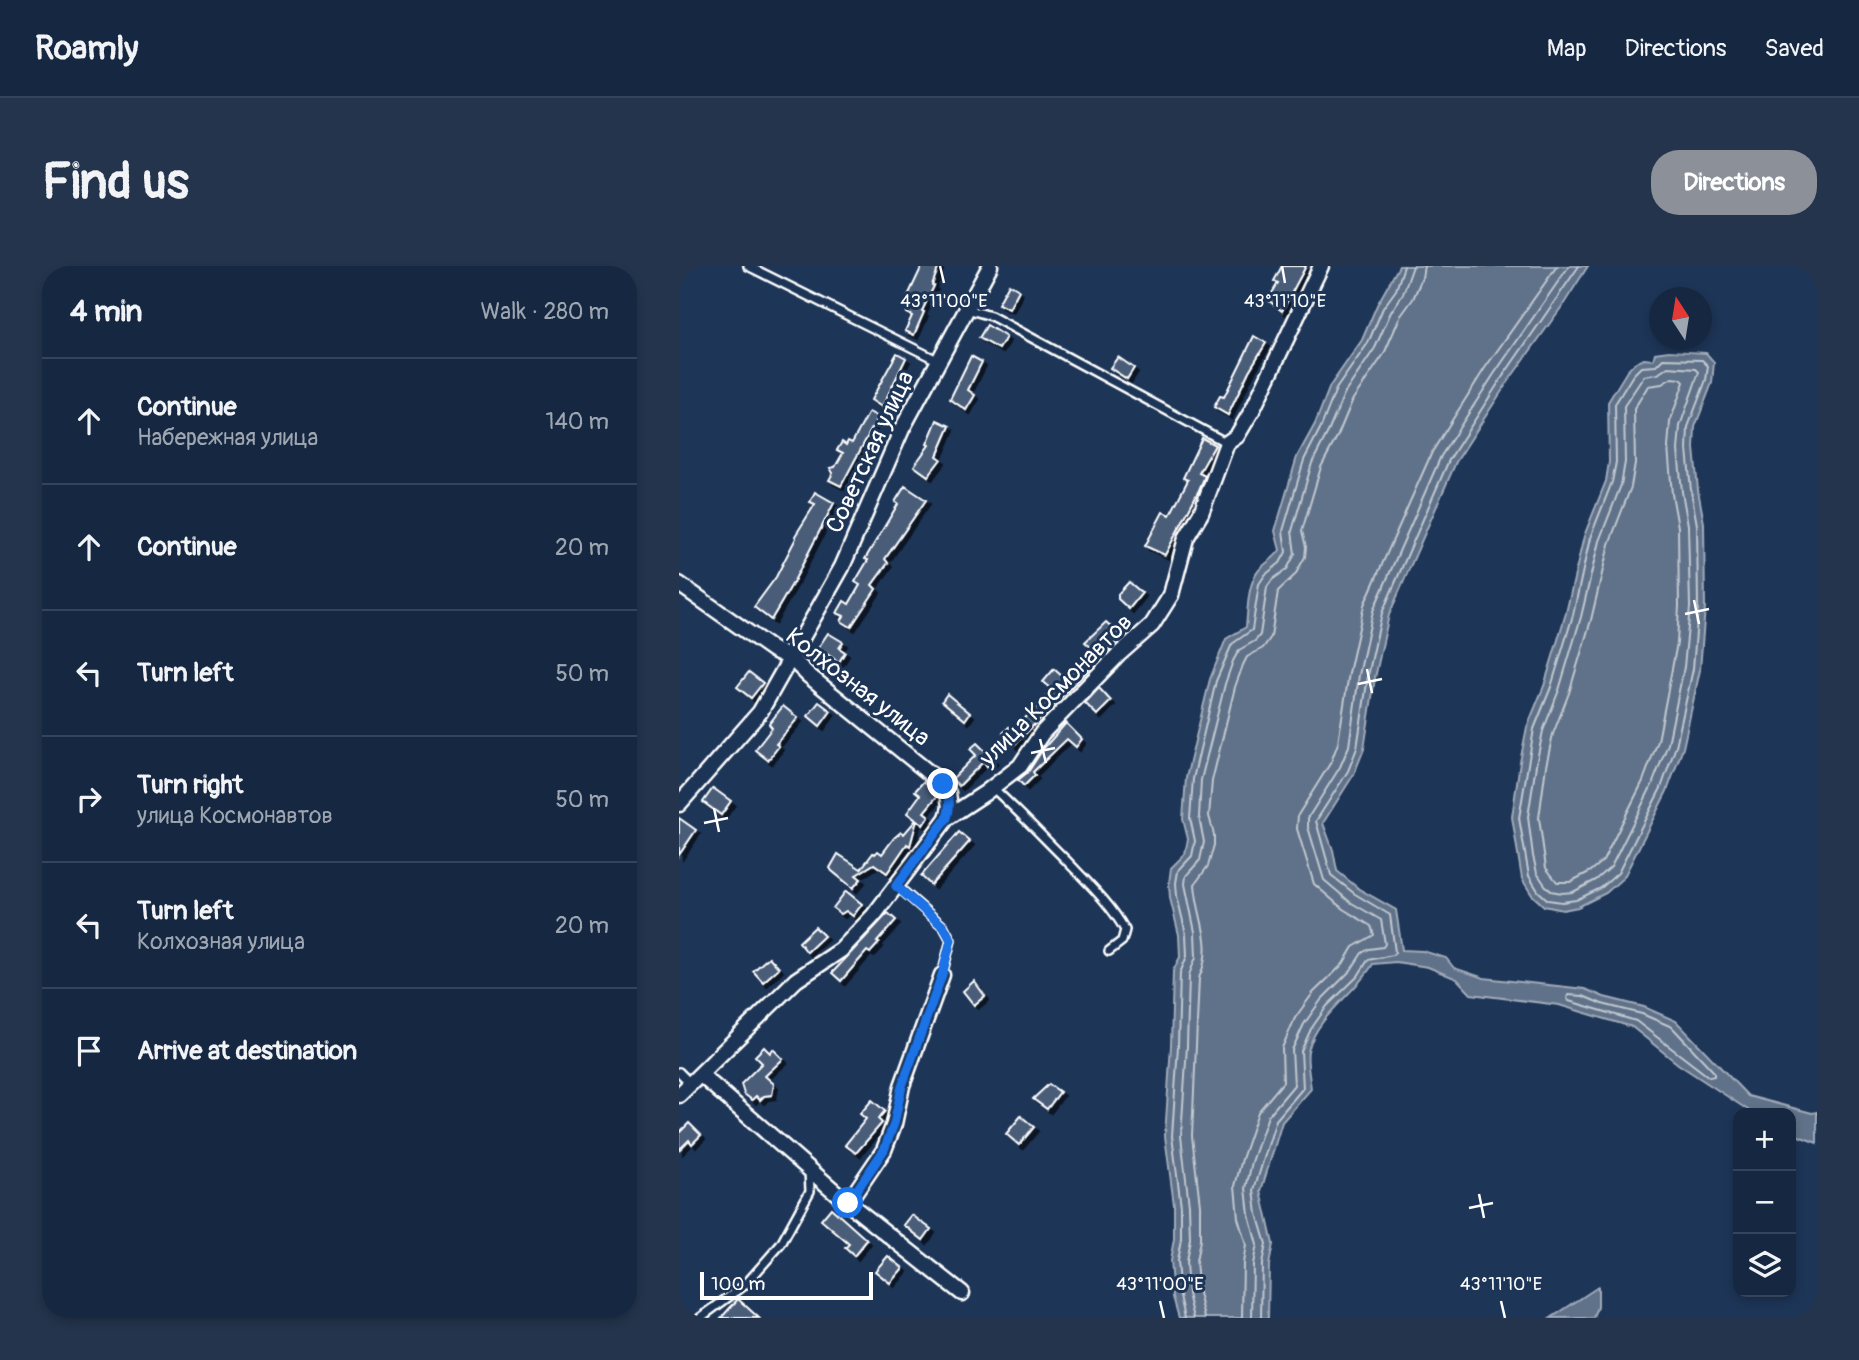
<!DOCTYPE html>
<html lang="en">
<head>
<meta charset="utf-8">
<style>
  :root { --surface:#162841; --page:#23344c; --text:#f1f3f6; --muted:#9ea6b1; --line:#35445a; --accent:#8c9099 }
  body { margin:0; font-family:Pangolin,sans-serif; background:var(--page); color:var(--text) }
  .controls { position:absolute; right:21px; bottom:21px; display:grid; overflow:hidden; border-radius:14px; box-shadow:0 4px 10px #0003 }
  .controls button { width:63px; height:63px; display:grid; place-items:center; padding:0; border:0; border-bottom:2px solid var(--line); background:var(--surface); color:var(--text); font:35px sans-serif }
  .compass { position:absolute; left:970px; top:21px; width:63px; height:63px; border-radius:50%; background:var(--surface); box-shadow:0 4px 10px #0003; rotate:348deg }
  .scale { position:absolute; left:21px; bottom:18px; width:173px; box-sizing:border-box; padding-left:7px; border:4px solid #fff; border-top:0; font-size:19px; line-height:24px; white-space:nowrap; color:#fff; -webkit-text-stroke:5px #1d3557; paint-order:stroke }
  .stop { position:absolute; width:21px; height:21px; margin:-16px; border:5px solid #1a73e8; border-radius:50%; background:#fff }
  .stop.end { background:#1a73e8; border-color:#fff; box-shadow:0 2px 7px #0008 }
  .list { margin:0; padding:0; list-style:none }
  h2 { display:flex; justify-content:space-between; align-items:center; height:91px; margin:0; padding:0 28px; font-size:30px }
  h2 small { font-size:23px; font-weight:400; color:var(--muted) }
  .list li { display:grid; grid-template-columns:46px 1fr auto; gap:21px; align-items:center; box-sizing:border-box; height:126px; padding:0 28px; border-top:2px solid var(--line) }
  .list b { display:block; font-size:26px; white-space:nowrap }
  .list p { margin:0; font-size:23px; white-space:nowrap; color:var(--muted) }
  .list em { font-size:23px; font-style:normal; color:var(--muted) }
  .icon { flex:none; width:38px; height:38px; fill:none; stroke:currentColor; stroke-width:2; stroke-linecap:round; stroke-linejoin:round }
  .map { position:relative; flex:none; width:1138px; height:1052px; overflow:hidden; border-radius:28px }
  header { display:flex; align-items:center; gap:42px; box-sizing:border-box; height:98px; padding:0 35px; background:var(--surface); border-bottom:2px solid var(--line) }
  header strong { font-size:33px }
  nav { display:flex; gap:38px; margin-inline-start:auto; font-size:24px }
  .intro { display:flex; align-items:center; justify-content:space-between; box-sizing:border-box; height:168px; padding:0 42px }
  h1 { margin:0; font-size:49px }
  .button { padding:18px 32px; border-radius:28px; background:var(--accent); color:#fff; font-size:24px; font-weight:700 }
  main { display:flex; gap:42px; padding:0 42px }
  aside { flex:1; background:var(--surface); border-radius:28px; box-shadow:0 4px 10px #0003 }
  .map>svg:first-child { display:block }
</style>
</head>
<body>
<header>
<strong>Roamly</strong>
<nav><a>Map</a><a>Directions</a><a>Saved</a></nav>
</header>
<div class="intro"><h1>Find us</h1><a class="button">Directions</a></div>
<main>
<aside>
<h2>4 min<small>Walk · 280 m</small></h2>
<ul class="list">
<li><svg class="icon" aria-label="ahead" viewBox="0 0 24 24"><path d="M12 20V5M6 11l6-6 6 6"/></svg><div><b>Continue</b><p>Набережная улица</p></div><em>140 m</em></li>
<li><svg class="icon" aria-label="ahead" viewBox="0 0 24 24"><path d="M12 20V5M6 11l6-6 6 6"/></svg><div><b>Continue</b></div><em>20 m</em></li>
<li><svg class="icon" aria-label="left" viewBox="0 0 24 24"><path d="M17 20v-9H6M10 6l-5 5 5 5"/></svg><div><b>Turn left</b></div><em>50 m</em></li>
<li><svg class="icon" aria-label="right" viewBox="0 0 24 24"><path d="M7 20v-9h11M14 6l5 5-5 5"/></svg><div><b>Turn right</b><p>улица Космонавтов</p></div><em>50 m</em></li>
<li><svg class="icon" aria-label="left" viewBox="0 0 24 24"><path d="M17 20v-9H6M10 6l-5 5 5 5"/></svg><div><b>Turn left</b><p>Колхозная улица</p></div><em>20 m</em></li>
<li><svg class="icon" aria-label="arrive" viewBox="0 0 24 24"><path d="M6 21V4h12l-3 4 3 4H6"/></svg><div><b>Arrive at destination</b></div></li>
</ul>
</aside>
<div class="map">
<svg width="1138" height="1052" viewBox="0 0 1138 1052">
  <defs>
    <filter id="shadow"><feDropShadow dx="4" dy="4" stdDeviation="0" flood-color="#0009"/></filter>
  </defs>
  <rect width="100%" height="100%" fill="#1d3557"/>
  <filter id="ink" filterUnits="userSpaceOnUse"><feTurbulence type="fractalNoise" baseFrequency=".0143" numOctaves="2"/><feDisplacementMap in="SourceGraphic" scale="14" xChannelSelector="R" yChannelSelector="G"/><feConvolveMatrix kernelMatrix="1 2 1 2 8 2 1 2 1" color-interpolation-filters="sRGB"/></filter>
  <g filter="url(#ink)">
    <g fill="#617289" stroke="#a0aab8" stroke-width="2">
      <path d="M720,0h189l-25,39 -56,78 -51,79 -67,153 -14,63 -11,71 -10,25 -31,49 10,27 4,21 22,18 37,21 6,40 21,1 23,7 8,10 30,10 101,11 19,8 40,10 32,14 72,75 64,17 5,-1v31l-26,-10v-20h-38l-5,-3 -70,-46 -46,-37 -73,-22 -88,-11 -14,-15 -29,-12 -32,-5 -23,2c-18,30 -56,51 -65,87 -2,11 2,27 3,38l-29,33 -21,69 12,53 -4,21 -1,53h-89l-6,-21 -3,-36 4,-22v-34l-9,-69 6,-91 2,-74 7,-14 -1,-22 -9,-37 -1,-15 2,-15 14,-14 3,-15 -5,-20 3,-41 24,-99 16,-40 20,-12c2,-17 1,-43 13,-57 7,-8 15,-11 21,-20l-5,-19 22,-74 18,-33 15,-38 32,-46 15,-35z"/>
      <path d="M990,85l37,2 8,9 -2,21 -17,44 -1,21 4,42 6,33 1,84 -5,63 -17,78 -16,43 -43,86 -18,16 -28,14 -15,3 -19,-4 -12,-11 -10,-16 -10,-62 8,-55 7,-35 17,-41 22,-73 18,-77 22,-55 3,-19 -1,-60 19,-31 9,-9 8,-3 9,1 2,-7z"/>
      <path d="M919,1021v20l-4,11h-43z"/>
    </g>
    <g fill="none" stroke-linecap="round" stroke-linejoin="round">
      <g stroke="#c0c7d0" stroke-width="2">
        <path d="M984,93l39,1 6,6 -2,14 -18,47 -1,22 4,42 6,34 1,82 -5,62 -17,77 -15,42 -43,85 -17,15 -25,12 -14,2 -14,-2 -10,-9 -9,-15 -10,-58 15,-89 17,-42 22,-72 17,-77 22,-56 4,-20 -1,-58 18,-29 8,-8 15,-1z"/>
        <path d="M989,101l28,2 3,3 -19,54 -2,24 4,42 6,33 2,82 -6,60 -16,77 -16,41 -41,82 -15,13 -23,12 -11,1 -11,-2 -6,-6 -8,-12 -4,-17 -5,-39 8,-52 7,-34 16,-41 22,-73 18,-76 22,-56 4,-23 -1,-56 20,-30 14,-2z"/>
        <path d="M993,112l9,1 3,3 -14,40 -2,25 4,47 6,33 1,79 -2,37 -19,98 -15,40 -40,80 -12,10 -21,11h-13l-11,-14 -7,-50 7,-52 7,-32 16,-41 22,-73 18,-76 22,-57 4,-24 -1,-54 14,-23 14,-2z"/>
        <path d="M889,729l15,1 19,8 40,10 30,13 42,45v4l-5,1 -73,-56 -67,-20 -2,-2z"/>
        <path d="M506,1052l-5,-22 -3,-35 4,-22v-33l-9,-70 6,-90 2,-73 7,-17 -1,-22 -9,-38 -1,-13 2,-12 14,-15 3,-15 -5,-23 3,-39 23,-98 16,-37 20,-14 7,-46 6,-9 15,-12 6,-11 -3,-21 21,-71 17,-33 15,-38 32,-46 15,-35 13,-18 8,-24"/>
        <path d="M515,1052l-6,-24 -2,-32 4,-23 -1,-34 -8,-69 6,-90 2,-71 7,-18 -1,-25 -10,-48 1,-8 14,-16 4,-18 -5,-25 2,-37 24,-96 8,-23 6,-11 16,-9 5,-6 7,-48 5,-7 15,-11 8,-15 -3,-23 20,-68 17,-33 15,-36 31,-46 16,-36 12,-18 10,-28"/>
        <path d="M526,1052l-6,-25 -3,-31 4,-22v-35l-8,-69 7,-158c16,-35 -2,-59 -4,-94l13,-18 6,-21v-10l-5,-19 3,-35 23,-94 8,-22 4,-8 16,-9 8,-11 7,-46 17,-16 10,-18 1,-10 -4,-16 19,-64 17,-32 15,-36 31,-45 16,-37 13,-18 9,-21 2,-12"/>
        <path d="M563,1052l1,-55 3,-18 -8,-27 -3,-32 7,-27 16,-47 25,-30 -1,-34 13,-30 18,-25 30,-29 10,-17 21,-12 -3,-9 -28,-17 -29,-25 -17,-55 1,-14 33,-53 7,-19 11,-70 15,-68 68,-153 53,-84 72,-102"/>
        <path d="M573,1052l1,-54 4,-19 -8,-30 -3,-27 6,-26 16,-46 26,-31 -2,-35 12,-26 17,-24 30,-30 11,-17 7,-4 14,-2 2,-3 -4,-24 -31,-18 -26,-22 -16,-53v-9l32,-51 9,-21 10,-71 14,-64 68,-155 53,-82 75,-108"/>
        <path d="M582,1052l1,-54 4,-20 -9,-30 -3,-24 22,-70 27,-32 -2,-37 10,-22 16,-23 31,-30 10,-16 25,-5 2,-3 -5,-37 -35,-21 -24,-19 -15,-54 32,-50 9,-23 11,-72 14,-63 67,-153 52,-81 78,-113"/>
      </g>
    </g>
    <g fill="#4a5d79" stroke="#fff" stroke-width="2" filter="url(#shadow)">
      <path d="M243,0h17l-7,19 2,1 -12,25 2,1 -10,23 -9,-4 7,-15 -6,-3 6,-13 -5,-2z"/>
      <path d="M603,0h24l-24,45 -14,-11 10,-17 -4,-2z"/>
      <path d="M330,18l10,6 -10,19 -11,-5z"/>
      <path d="M308,59l19,12 -7,12 -20,-11z"/>
      <path d="M575,70l12,7 -17,28 -21,44 -14,-8 6,-11 4,1z"/>
      <path d="M218,87l9,5 -24,49 -11,-7z"/>
      <path d="M292,90l11,6 -14,28 7,5 -9,15 -16,-11z"/>
      <path d="M439,91l16,11 -7,11 -17,-11z"/>
      <path d="M190,146l9,5 -37,69 -12,-6 4,-7 -3,-5 5,-1 8,-14 -6,-3 5,-8 4,3 2,-4 4,2z"/>
      <path d="M258,154l13,6 -13,30 4,3 -13,17 -14,-10 15,-21 -2,-1z"/>
      <path d="M523,172l13,7 -16,28 6,3 -6,14 -34,65 -20,-9 18,-34 7,3 18,-35 -5,-2z"/>
      <path d="M226,220l21,14 -41,59 3,4 -16,22 4,4 -25,38 -10,-6 3,-5 -7,-3 7,-12 5,3 11,-19 -5,-3 13,-22 -3,-1 33,-55 -3,-2z"/>
      <path d="M136,226l19,11 -40,78 -23,39 -17,-13 22,-30 20,-39 -1,-2 20,-32 -5,-2z"/>
      <path d="M450,316l13,11 -13,16 -11,-10v-5z"/>
      <path d="M427,356l16,14 -108,109 -11,-12 6,-6 4,4 39,-41 -9,-8 11,-13 10,9 30,-28 -9,-8z"/>
      <path d="M149,367l15,9 -4,6 6,4 -6,10 -21,-14z"/>
      <path d="M70,406l14,11 -12,15 -14,-11z"/>
      <path d="M420,422l12,13 -14,14 -12,-12z"/>
      <path d="M268,428l23,19 -5,7 -23,-19z"/>
      <path d="M140,436l12,9 -11,15 -12,-10z"/>
      <path d="M104,440l15,12 -22,26 3,2 -11,14 -13,-10 17,-22 -3,-4z"/>
      <path d="M387,457l16,16 -6,8 -9,-8 -34,33 2,3 -11,11 -6,-6 10,-8 15,-23z"/>
      <path d="M298,477l17,17 -7,7 -4,-5 -24,24 -7,-7 24,-24 -6,-6z"/>
      <path d="M245,515l14,14 -14,17 5,4 -6,9 -6,-5 -7,26 -3,-2 -20,29 -13,-9 -18,11 5,4 -8,9 -21,-17 -2,-3 8,-14 23,15 12,-16 2,1 3,-3 4,3 12,-16 7,-6 3,2 12,-14 -9,-7 13,-18 -5,-4z"/>
      <path d="M34,522l18,13 -10,14 -18,-13z"/>
      <path d="M0,552l17,12 -17,25z"/>
      <path d="M280,566l11,9 -39,44 -10,-9z"/>
      <path d="M167,625l16,13 -9,12 -7,-5 -5,3 -8,-6z"/>
      <path d="M209,647l8,7 -19,22 2,1 -9,10 -3,-2 -26,30 -9,-8z"/>
      <path d="M136,661l9,9 -17,16 -8,-10z"/>
      <path d="M90,691l10,11 -16,14 -10,-11z"/>
      <path d="M295,715l11,15 -11,9 -11,-14z"/>
      <path d="M85,781l6,6 3,-4 10,10 -18,17 9,8 -2,11 -8,1 -4,4 -4,-4 -4,4 -8,-6 -3,-10 21,-21 -7,-7z"/>
      <path d="M370,818l11,8 -13,17 -14,-10z"/>
      <path d="M193,834l13,11 -7,8 4,4 -26,30 -11,-8 21,-26 -6,-5z"/>
      <path d="M342,850l13,11 -15,18 -13,-11z"/>
      <path d="M10,857l12,12 -9,9 -3,-4 -10,10v-17z"/>
      <path d="M152,942l36,32 -13,16 -9,-8 4,-4 -28,-24z"/>
      <path d="M233,949l19,14 -8,11 -19,-15z"/>
      <path d="M209,990l15,12 -13,15 -15,-12z"/>
      <path d="M59,1033l21,19h-38z"/>
    </g>
    <g fill="none" stroke-linecap="round" stroke-linejoin="round">
      <g stroke="#fff" stroke-width="12">
        <g id="service">
          <path d="M69,0l191,95"/>
          <path d="M288,43l24,7 236,127"/>
          <path d="M314,522c25,23 49,48 73,72 21,22 44,43 59,70l-3,11 -13,10"/>
          <path d="M217,619l48,42 7,13 -9,35"/>
          <path d="M0,806l11,11"/>
          <path d="M21,1052l45,-33 36,-41 29,-53 -1,-21"/>
        </g>
      </g>
      <g stroke="#fff" stroke-width="19">
        <g id="minor">
          <path d="M0,318l94,66 18,8 17,17 135,109 5,9 2,14 -3,11"/>
          <path d="M0,538l81,-92 82,-145 60,-138 88,-163"/>
          <path d="M22,809l147,128 114,90"/>
          <path d="M0,829l117,-115 45,-30 33,-35 73,-97 38,-25 35,-27 22,-33 76,-78 34,-30 19,-30 15,-57 15,-25 26,-70 10,-7 16,-27 68,-143"/>
          <path d="M169,937l36,-53 10,-26 8,-38 40,-111"/>
        </g>
      </g>
      <use href="#service" stroke="#1d3557" stroke-width="7"/>
      <use href="#minor" stroke="#1d3557" stroke-width="14"/>
    </g>
  </g>
  <g fill="none" stroke-linecap="round" stroke-linejoin="round" filter="url(#ink)">
    <path stroke="#1a73e8" stroke-width="9" d="M169,937l36,-53 10,-26 8,-38 40,-111 9,-35 -7,-13 -48,-41 51,-68c4,-13 3,-22 -4,-34"/>
  </g>
  <path fill="none" stroke="#fff" stroke-width="2.5" d="M261,0l4,17M603,0l3,17M1015,334l5,24M1006,348l24,-5M688,403l5,24M679,418l24,-5M361,473l6,24M352,487l24,-5M35,542l5,24M25,557l24,-5M800,928l5,24M790,942l24,-5M481,1035l4,17M822,1035l4,17"/>
  <g text-anchor="middle" dominant-baseline="central" stroke-width="6" stroke-linejoin="round" paint-order="stroke">
    <g font-size="24" fill="#fff" stroke="#1d3557">
      <text transform="translate(191 186) rotate(-65)">Советская улица</text>
      <text transform="translate(179 421) rotate(38)">Колхозная улица</text>
      <text transform="translate(377 424) rotate(-45)">улица Космонавтов</text>
    </g>
  </g>
  <g font-size="18" text-anchor="middle" fill="#fff" stroke="#1d3557" stroke-width="6" stroke-linejoin="round" paint-order="stroke">
    <text x="265" y="41">43°11'00"E</text>
    <text x="606" y="41">43°11'10"E</text>
    <text x="481" y="1024">43°11'00"E</text>
    <text x="822" y="1024">43°11'10"E</text>
  </g>
</svg>
<div class="controls">
<button>+</button>
<button>−</button>
<button><svg class="icon" aria-label="layers" viewBox="0 0 24 24"><path d="M12 4l9 5-9 5-9-5zM3 14l9 5 9-5"/></svg></button>
</div>
<svg class="compass" viewBox="-18 -18 36 36"><path d="M0-13l5 13h-10z" fill="#e53935"/><path d="M0 13l5-13h-10z" fill="#9ea6b1"/></svg>
<div class="scale">100 m</div>
<div class="stop" style="left:169px;top:937px"></div>
<div class="stop end" style="left:264px;top:518px"></div>
</div>
</main>
</body>
</html>
